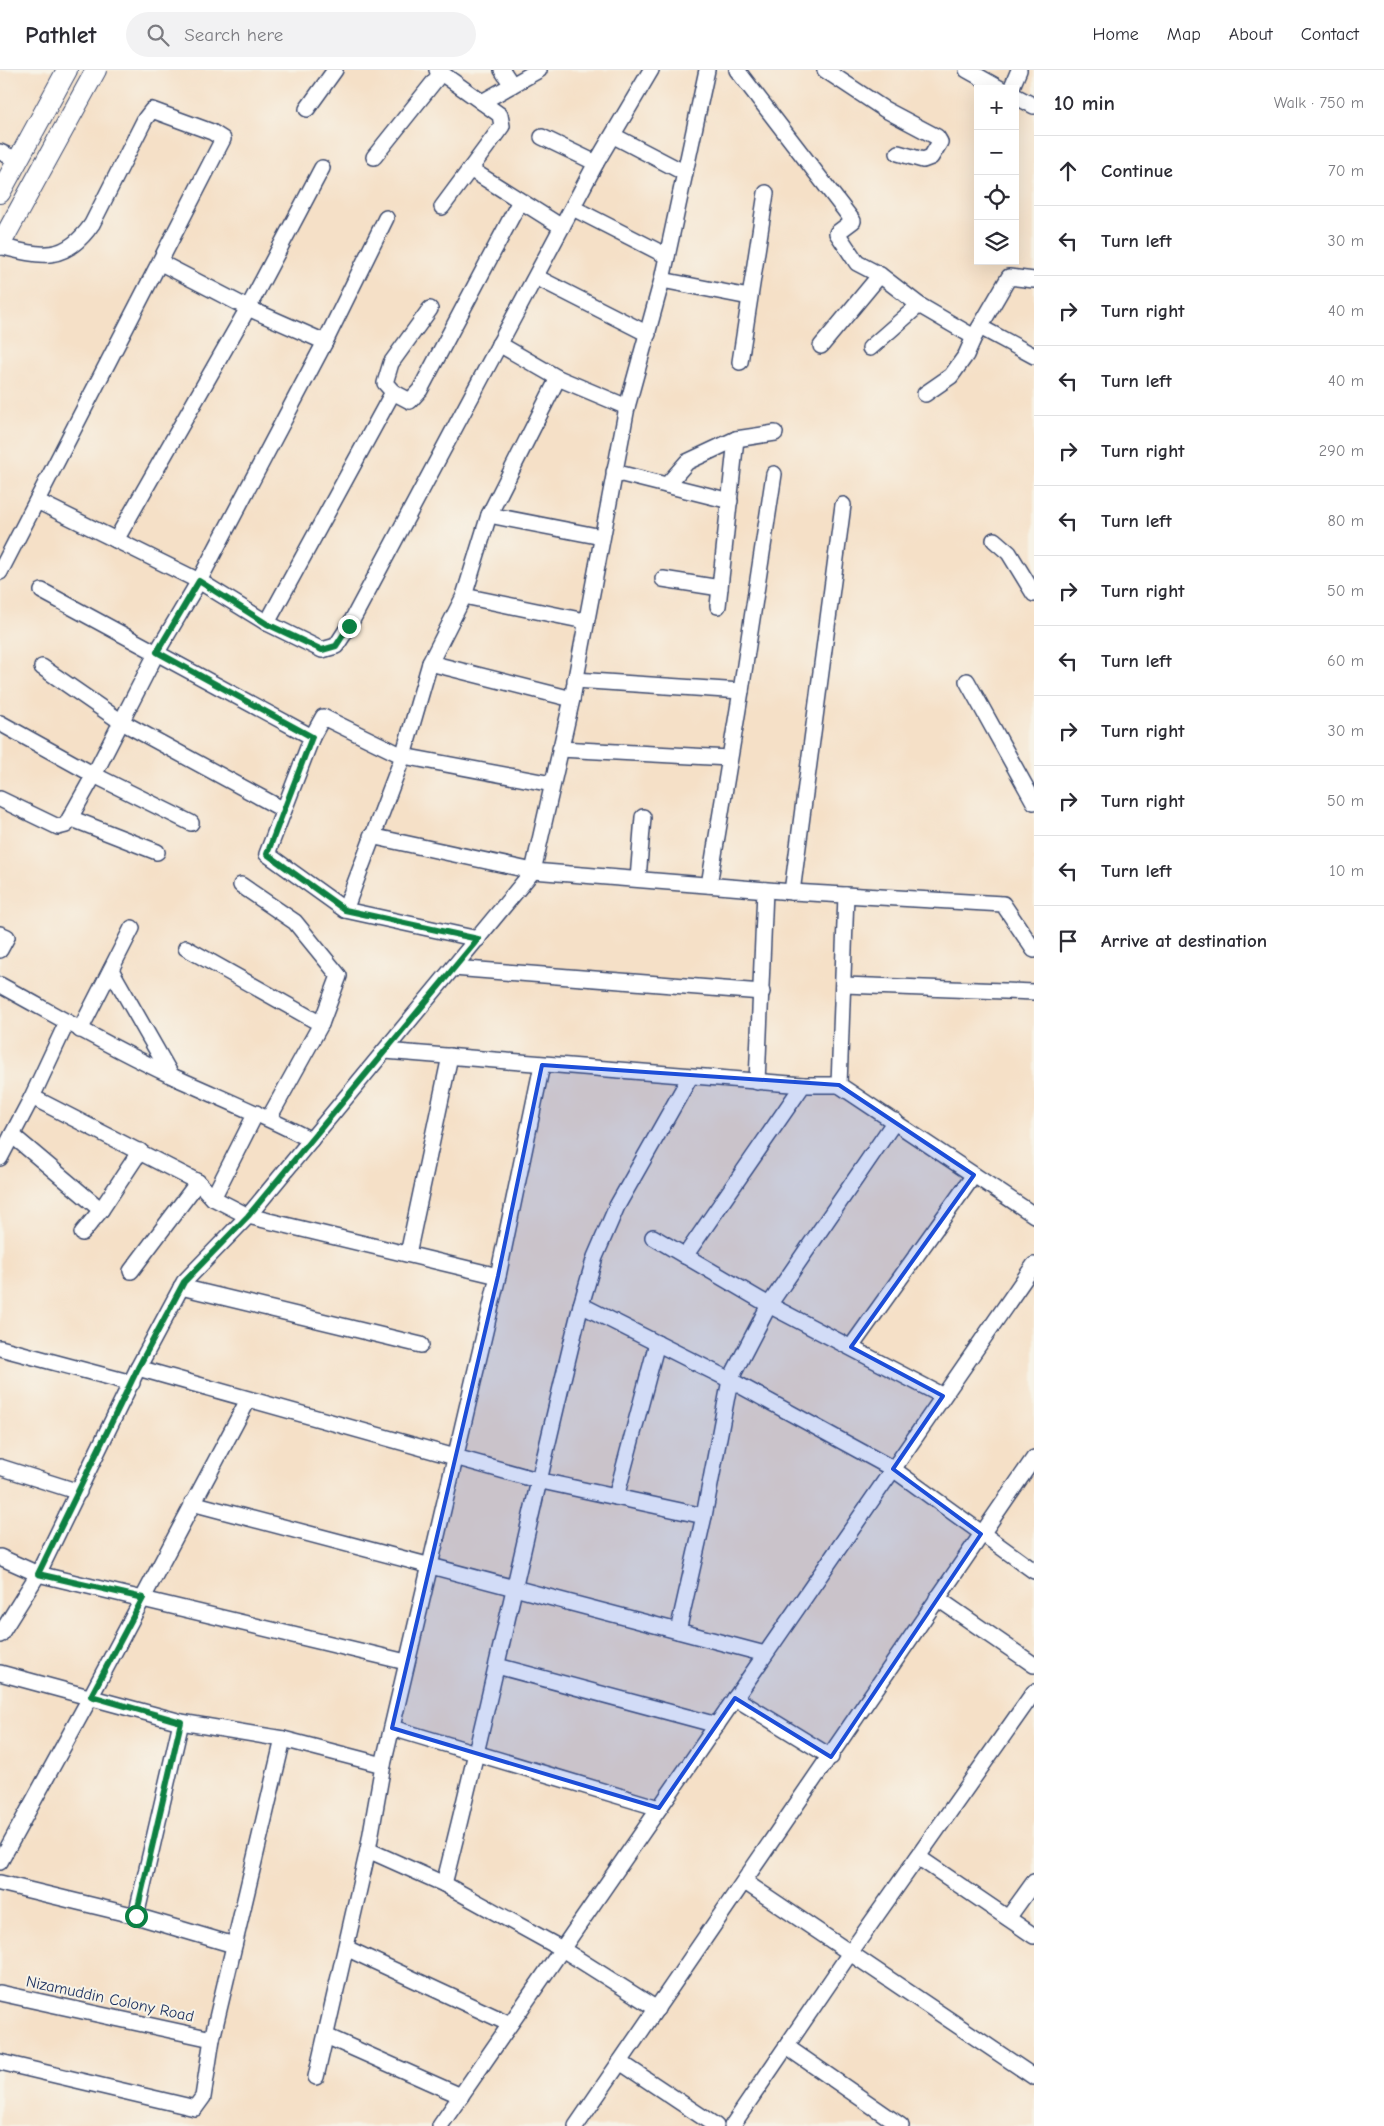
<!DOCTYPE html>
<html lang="en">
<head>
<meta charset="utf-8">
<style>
  :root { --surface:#fff; --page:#f2f2f3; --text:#2b2b33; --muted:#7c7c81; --line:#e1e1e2 }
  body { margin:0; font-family:"Comic Neue",sans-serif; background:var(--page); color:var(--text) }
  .controls { position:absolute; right:15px; top:15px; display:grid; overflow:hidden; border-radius:0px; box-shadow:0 5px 20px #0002 }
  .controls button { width:45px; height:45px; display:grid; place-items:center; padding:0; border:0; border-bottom:1px solid var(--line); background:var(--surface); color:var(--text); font:25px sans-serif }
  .stop { position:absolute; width:15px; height:15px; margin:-11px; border:4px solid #0b8043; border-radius:50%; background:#fff }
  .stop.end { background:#0b8043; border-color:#fff; box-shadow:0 1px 5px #0008 }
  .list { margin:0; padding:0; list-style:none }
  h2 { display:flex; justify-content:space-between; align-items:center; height:65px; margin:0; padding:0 20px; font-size:21px }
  h2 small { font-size:16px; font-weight:400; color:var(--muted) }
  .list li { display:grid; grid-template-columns:32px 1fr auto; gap:15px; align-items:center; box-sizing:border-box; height:70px; padding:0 20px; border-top:1px solid var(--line) }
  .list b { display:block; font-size:19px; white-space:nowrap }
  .list em { font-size:16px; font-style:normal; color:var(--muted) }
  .icon { flex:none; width:28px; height:28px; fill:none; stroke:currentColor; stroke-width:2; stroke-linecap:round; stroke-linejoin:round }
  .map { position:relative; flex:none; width:1034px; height:2056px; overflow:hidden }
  header { display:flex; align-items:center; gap:30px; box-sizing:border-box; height:70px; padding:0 25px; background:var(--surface); border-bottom:1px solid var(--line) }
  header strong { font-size:24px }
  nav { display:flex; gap:28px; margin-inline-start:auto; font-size:18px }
  .search { width:350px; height:45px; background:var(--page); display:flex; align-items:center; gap:12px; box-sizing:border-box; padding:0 18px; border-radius:28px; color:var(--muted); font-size:19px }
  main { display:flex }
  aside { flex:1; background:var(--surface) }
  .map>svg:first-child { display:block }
</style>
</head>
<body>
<header>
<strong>Pathlet</strong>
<div class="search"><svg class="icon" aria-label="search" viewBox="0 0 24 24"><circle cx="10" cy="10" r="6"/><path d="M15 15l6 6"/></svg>Search here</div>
<nav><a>Home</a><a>Map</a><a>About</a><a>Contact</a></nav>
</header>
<main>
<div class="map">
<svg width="1034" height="2056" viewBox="0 0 1034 2056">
  <rect width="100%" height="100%" fill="#f7f3e8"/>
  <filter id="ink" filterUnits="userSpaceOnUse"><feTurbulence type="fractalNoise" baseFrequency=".02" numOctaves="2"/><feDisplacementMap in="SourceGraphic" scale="10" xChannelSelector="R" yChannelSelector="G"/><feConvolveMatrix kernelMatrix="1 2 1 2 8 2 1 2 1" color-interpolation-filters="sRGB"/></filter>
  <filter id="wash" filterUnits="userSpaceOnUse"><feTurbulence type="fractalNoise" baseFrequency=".0096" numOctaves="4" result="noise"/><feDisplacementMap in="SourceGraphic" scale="20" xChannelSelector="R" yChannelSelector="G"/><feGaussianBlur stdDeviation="1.12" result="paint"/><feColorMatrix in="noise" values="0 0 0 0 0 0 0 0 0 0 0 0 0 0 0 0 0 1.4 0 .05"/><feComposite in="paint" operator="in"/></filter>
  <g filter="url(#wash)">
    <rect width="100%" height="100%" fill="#f5e0c7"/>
  </g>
  <g filter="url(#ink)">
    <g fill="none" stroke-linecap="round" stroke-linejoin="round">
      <g stroke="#3c4a6e" stroke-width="18">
        <g id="street">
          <path d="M437,0l63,45 2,11 -60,81"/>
          <path d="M502,0l10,15"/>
          <path d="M737,0l116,151 -16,12 20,30 23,12 39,30 55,32"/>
          <path d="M825,0l59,39 53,28 3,5 -9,15 -8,3 -25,-7"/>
          <path d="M967,0l34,19"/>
          <path d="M1011,19l8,-19"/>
          <path d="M1015,26l19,10"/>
          <path d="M482,32l57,-32"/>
          <path d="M307,39l28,-39"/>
          <path d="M614,66l69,36"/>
          <path d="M542,67l54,26"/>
          <path d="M0,82l18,8"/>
          <path d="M374,87l67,-84"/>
          <path d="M470,99l92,58"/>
          <path d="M573,138l94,48"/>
          <path d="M0,176c41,11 65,17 92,-22l53,-105 7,-9 60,22 11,7 -223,433"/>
          <path d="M161,193l87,45 77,34"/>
          <path d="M536,207l112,57"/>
          <path d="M662,210l87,17"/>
          <path d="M980,257l54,29"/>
          <path d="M499,274l59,34 69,29"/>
          <path d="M821,276l59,-71"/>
          <path d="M870,278l49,-43"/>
          <path d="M740,292l26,-169"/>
          <path d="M393,322l17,9 10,-11 100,-189"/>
          <path d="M925,324l26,-18 15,-21 8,-18 35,-60 25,3"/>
          <path d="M614,402l116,29"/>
          <path d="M667,415l20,-23 49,-23 39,-6"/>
          <path d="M37,431l162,80 68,42 55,27 14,-4 13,-20 247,-463 55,-93"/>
          <path d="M489,445l113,22"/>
          <path d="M116,470l132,-232 74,-140"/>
          <path d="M994,470l15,13 25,41"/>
          <path d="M663,509l57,9"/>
          <path d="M42,521l270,146"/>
          <path d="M464,526l121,25"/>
          <path d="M718,536l18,-167"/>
          <path d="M267,553l126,-231 -8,-9 6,-20 39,-54"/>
          <path d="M430,593l142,36"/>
          <path d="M42,597l78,54 164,89"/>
          <path d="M575,610l166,11 -32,194"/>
          <path d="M967,611l67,121"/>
          <path d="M741,621l33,-217"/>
          <path d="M0,653l94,52 97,48"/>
          <path d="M560,679l169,9"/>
          <path d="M0,729l58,28 8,-2 28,-50 63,-123 42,-71 126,-239 61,-124"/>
          <path d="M70,748l87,34"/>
          <path d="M371,766l162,35 259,21 211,12 31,46"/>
          <path d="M638,809l5,-62"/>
          <path d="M241,815l54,37 44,54 -18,48 -52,94"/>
          <path d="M792,822l51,-387"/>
          <path d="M846,825l-7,190 195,130"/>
          <path d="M345,840l58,-154 27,-93 34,-67 25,-81 69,-137"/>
          <path d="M0,864l7,3 -7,13"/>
          <path d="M478,869l-133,-29 -78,-56 45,-117 11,-20 80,39 149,28"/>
          <path d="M186,878l135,76"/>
          <path d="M453,898l309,24"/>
          <path d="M111,900l60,105"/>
          <path d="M0,915c57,31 113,64 172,91 46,21 93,40 139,64"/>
          <path d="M844,915l190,7"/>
          <path d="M80,960l52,-102"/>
          <path d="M385,981l418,34"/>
          <path d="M757,1012l8,-192"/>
          <path d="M32,1027l166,85 15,16 35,18 250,60"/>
          <path d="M12,1065l89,75"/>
          <path d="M0,1088l32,-61 35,-75"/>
          <path d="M213,1128l43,-85"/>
          <path d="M82,1163l19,-23 39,-59"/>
          <path d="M653,1167l116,68 174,91"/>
          <path d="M408,1184l42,-198"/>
          <path d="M685,1186l118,-171h36"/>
          <path d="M131,1201l67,-89"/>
          <path d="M181,1217l240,58"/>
          <path d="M581,1235l14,-48 22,-51 73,-129"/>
          <path d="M851,1277l123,-172"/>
          <path d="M0,1278l132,35"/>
          <path d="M138,1298l399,112 167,36"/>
          <path d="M0,1397l79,25"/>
          <path d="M616,1427l41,-154"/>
          <path d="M192,1433l573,151"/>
          <path d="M0,1487l38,17 368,88"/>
          <path d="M937,1528l97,67"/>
          <path d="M678,1561l26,-115 26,-136 39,-75 126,-184"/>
          <path d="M0,1565l38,-61 100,-206 46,-86 64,-66 285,-345 39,-172 55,-292 35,-127 45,-210"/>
          <path d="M497,1596l220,59"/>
          <path d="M0,1603l181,49 102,17 100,26"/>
          <path d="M735,1628l96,59"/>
          <path d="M392,1658l267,80"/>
          <path d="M368,1780l76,34 118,65 95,60"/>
          <path d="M918,1787l116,79"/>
          <path d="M0,1792l91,-166 157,-296"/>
          <path d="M745,1812l289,195"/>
          <path d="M0,1813l136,33 98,29"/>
          <path d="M444,1814c49,-192 89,-387 137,-579l149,75 163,89 141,102"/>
          <path d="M136,1846l45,-194"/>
          <path d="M1008,1848l26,-36"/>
          <path d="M346,1878l164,76"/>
          <path d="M0,1923l212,46"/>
          <path d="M326,1966l135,60"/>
          <path d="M787,1977l114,79"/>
          <path d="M0,1992l195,46 8,-11 9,-58 71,-300"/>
          <path d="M620,1992l96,64"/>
          <path d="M316,2007l52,-227 15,-85 115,-489 44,-211"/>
          <path d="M440,2056l594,-861"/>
          <path d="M576,2056l458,-668"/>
          <path d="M732,2056l118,-173 184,-261"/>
        </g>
      </g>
      <g stroke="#3c4a6e" stroke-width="22">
        <g id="secondary">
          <path d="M0,123l67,-123"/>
          <path d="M0,175l96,-175"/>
        </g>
      </g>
      <use href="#street" stroke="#fff" stroke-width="15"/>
      <use href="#secondary" stroke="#fff" stroke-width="20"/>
    </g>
  </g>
  <g fill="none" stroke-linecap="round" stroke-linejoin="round" filter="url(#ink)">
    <path stroke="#0b8043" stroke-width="6" d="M136,1846l45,-194 -90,-26 52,-98 -105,-24 100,-206 46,-86 64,-66 230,-277 -133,-29 -78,-56 45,-117 -155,-85 42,-71 68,43 55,26 14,-4 13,-20"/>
  </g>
  <path fill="#1d4ed8" fill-opacity="0.2" stroke="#1d4ed8" stroke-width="4" stroke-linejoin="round" d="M542,995l297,20 135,90 -123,172 92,49 -50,73 88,65 -150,223 -96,-59 -76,110 -267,-80 106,-452z"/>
  <g text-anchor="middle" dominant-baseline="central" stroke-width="4" stroke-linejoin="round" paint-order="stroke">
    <g font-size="16" fill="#1b2f5e" stroke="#f7f3e8">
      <text transform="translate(110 1929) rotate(12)">Nizamuddin Colony Road</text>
    </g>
  </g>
</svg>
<div class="controls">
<button>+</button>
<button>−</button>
<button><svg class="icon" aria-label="locate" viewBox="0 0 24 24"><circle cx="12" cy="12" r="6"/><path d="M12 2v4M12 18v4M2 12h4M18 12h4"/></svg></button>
<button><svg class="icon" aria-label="layers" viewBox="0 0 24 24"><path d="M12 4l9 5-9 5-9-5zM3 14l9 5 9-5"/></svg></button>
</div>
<div class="stop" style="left:136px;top:1846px"></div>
<div class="stop end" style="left:349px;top:556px"></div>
</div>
<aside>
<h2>10 min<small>Walk · 750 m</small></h2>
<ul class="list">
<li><svg class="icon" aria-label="ahead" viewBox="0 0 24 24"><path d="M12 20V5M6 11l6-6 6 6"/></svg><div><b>Continue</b></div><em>70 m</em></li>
<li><svg class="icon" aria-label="left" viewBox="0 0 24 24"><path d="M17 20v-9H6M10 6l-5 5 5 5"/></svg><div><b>Turn left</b></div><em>30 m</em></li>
<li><svg class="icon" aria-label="right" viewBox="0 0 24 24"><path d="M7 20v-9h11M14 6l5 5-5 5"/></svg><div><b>Turn right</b></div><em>40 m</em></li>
<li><svg class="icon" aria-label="left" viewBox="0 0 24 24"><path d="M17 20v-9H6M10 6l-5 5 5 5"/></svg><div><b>Turn left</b></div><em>40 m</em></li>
<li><svg class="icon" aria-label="right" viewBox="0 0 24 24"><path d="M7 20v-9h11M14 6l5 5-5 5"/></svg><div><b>Turn right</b></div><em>290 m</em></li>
<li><svg class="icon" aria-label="left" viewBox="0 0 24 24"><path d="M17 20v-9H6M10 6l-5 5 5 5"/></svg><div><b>Turn left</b></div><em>80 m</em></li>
<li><svg class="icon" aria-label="right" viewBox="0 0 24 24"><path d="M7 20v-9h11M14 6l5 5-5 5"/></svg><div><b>Turn right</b></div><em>50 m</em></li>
<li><svg class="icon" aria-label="left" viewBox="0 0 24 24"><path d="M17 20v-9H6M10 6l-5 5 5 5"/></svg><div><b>Turn left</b></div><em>60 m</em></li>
<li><svg class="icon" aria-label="right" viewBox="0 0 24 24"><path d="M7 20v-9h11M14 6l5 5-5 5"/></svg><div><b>Turn right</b></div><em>30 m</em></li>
<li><svg class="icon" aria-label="right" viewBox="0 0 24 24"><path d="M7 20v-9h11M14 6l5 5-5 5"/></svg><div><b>Turn right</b></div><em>50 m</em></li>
<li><svg class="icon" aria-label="left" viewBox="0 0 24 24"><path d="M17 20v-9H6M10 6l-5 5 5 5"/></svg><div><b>Turn left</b></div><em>10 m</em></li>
<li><svg class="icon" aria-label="arrive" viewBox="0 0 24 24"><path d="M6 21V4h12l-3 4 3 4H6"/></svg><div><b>Arrive at destination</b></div></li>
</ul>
</aside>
</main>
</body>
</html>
